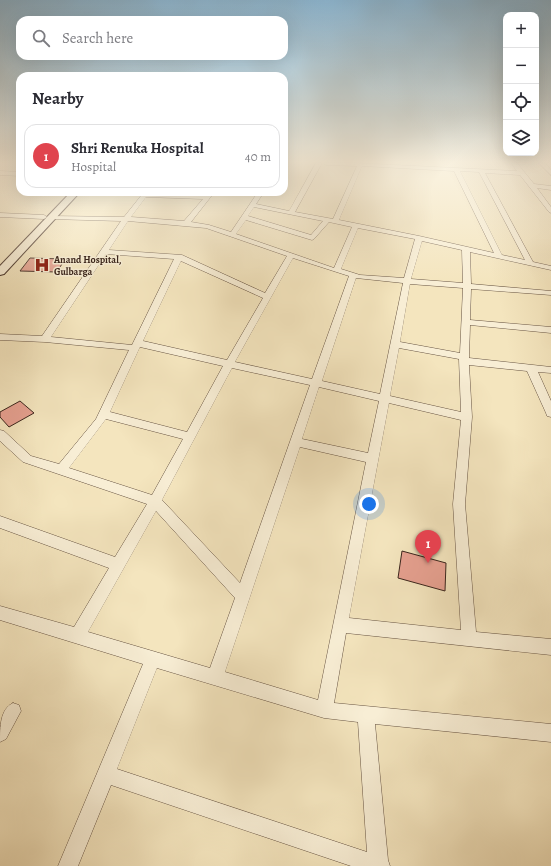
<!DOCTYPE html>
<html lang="en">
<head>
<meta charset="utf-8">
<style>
  :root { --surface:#fff; --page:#f7f7f7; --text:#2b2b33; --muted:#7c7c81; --line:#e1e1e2; --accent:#0f766e }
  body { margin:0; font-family:Alegreya,serif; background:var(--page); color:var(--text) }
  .controls { position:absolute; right:12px; top:12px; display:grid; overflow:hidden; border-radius:8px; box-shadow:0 4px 16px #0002 }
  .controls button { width:36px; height:36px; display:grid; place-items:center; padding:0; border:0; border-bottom:1px solid var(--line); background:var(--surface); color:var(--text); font:20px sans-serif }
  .you { position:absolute; left:369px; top:504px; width:14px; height:14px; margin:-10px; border:3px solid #fff; border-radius:50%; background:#1a73e8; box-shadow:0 0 0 6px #1a73e833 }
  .badge { display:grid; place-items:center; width:26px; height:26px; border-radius:50%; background:var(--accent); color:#fff; font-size:13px; font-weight:700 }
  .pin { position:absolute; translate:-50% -33px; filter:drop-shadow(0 1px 2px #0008) }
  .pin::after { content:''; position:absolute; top:21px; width:14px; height:12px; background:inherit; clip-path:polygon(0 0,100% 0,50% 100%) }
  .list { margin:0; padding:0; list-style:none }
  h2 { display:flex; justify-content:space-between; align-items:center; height:52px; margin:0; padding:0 16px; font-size:17px }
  h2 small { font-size:13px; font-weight:400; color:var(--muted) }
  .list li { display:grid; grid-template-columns:26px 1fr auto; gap:12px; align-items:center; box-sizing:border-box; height:64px; margin:0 8px 8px; padding:0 8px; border:1px solid var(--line); border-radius:12px }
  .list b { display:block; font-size:15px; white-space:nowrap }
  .list p { margin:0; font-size:13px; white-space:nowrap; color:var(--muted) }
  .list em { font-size:13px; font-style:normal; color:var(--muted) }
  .icon { flex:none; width:22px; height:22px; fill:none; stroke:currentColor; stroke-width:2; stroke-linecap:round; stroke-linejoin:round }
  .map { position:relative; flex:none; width:551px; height:866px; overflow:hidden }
  .search { position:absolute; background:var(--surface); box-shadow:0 4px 16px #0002; left:16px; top:16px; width:272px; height:44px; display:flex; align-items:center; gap:10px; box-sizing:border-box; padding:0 14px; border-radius:12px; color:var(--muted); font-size:15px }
  .panel { position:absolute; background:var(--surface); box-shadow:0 4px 16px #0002; left:16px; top:72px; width:272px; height:124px; border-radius:12px }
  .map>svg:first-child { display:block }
</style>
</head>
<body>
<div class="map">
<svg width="551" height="866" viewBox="0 0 551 866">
  <rect width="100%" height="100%" fill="#f4e5be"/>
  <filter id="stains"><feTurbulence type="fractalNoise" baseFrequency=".005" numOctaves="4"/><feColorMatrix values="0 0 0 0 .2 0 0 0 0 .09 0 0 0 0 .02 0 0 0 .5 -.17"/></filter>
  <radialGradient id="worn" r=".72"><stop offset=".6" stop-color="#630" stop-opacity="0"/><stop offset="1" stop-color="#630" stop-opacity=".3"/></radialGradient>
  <g fill="#e7a191" stroke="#3a251c">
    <path d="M30,258l35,1 -8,13 -37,-1z"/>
    <path d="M20,401l14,12 -25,14 -9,-10v-5z"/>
    <path d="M402,551l44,12 -1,28 -47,-13z"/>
  </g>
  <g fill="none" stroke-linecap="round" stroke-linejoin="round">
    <g stroke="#685544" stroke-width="1">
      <g id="minor">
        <path d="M316,163h6l-27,49 38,7 24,-53 -31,-1 -3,-2h31l163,8 -6,-8h6l17,21 17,2v4l-14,-2 14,19v6l-2,-1 -29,-37 -35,-2 48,89 18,4v4l-81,-18 1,32 80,7v4l-80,-6 -1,31 81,7v6l-81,-8 -1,33 82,9v6l-13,-1 13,29v16l-4,-1 -1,-3 -19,-42 -58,-6 3,52 -7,87 11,128 75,7v16l-205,-22 -12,70 217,21v18l-176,-18 13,136 2,6h-39l-240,-81 -33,81h-20l85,-202 -143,-44v-14l74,21 35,-59 -109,-40v-12l115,41 32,-53 -124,-42 -23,-21v-11l4,1 27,25 28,8 37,-45 33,-69 -84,-8 -45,-2v-6l42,2 79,-115 -70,-2 -2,-1v-2l75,1 20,-25 62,3 4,-3 3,2 -22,28 18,3 22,7 27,-40h6l-8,12 33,7zM362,166l92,5 40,82 -75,-17 -80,-16zM460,171l19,1 46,88 -23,-5zM146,197l57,2 -19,22 -53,-4zM254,207l69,14 -12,14 -63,-19zM246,220l66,20 2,-1 15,-17 23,5 -18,41 -98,-34zM128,221l78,7 81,28 -22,37 -83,-38 -73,-5zM358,228l57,11 -11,39 -44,-3 -19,-6zM422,241l40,9 1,33 -52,-4zM106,254l68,5 -42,86 -81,-8zM293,258l56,18 -37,103 -77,-17zM181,261l82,37 -36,62 -84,-19zM356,278l47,5 -23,111 -58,-13zM410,284l53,4 -3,65 -60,-11zM140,347l83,19 -36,66 -77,-20zM399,348l60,11 2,53 -71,-16zM232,368l78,17 -70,198 -78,-83zM319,387l60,14 -11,52 -66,-14zM389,403l72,17 -8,84 8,126 -112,-12zM106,419l77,20 -31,56 -83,-27zM300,447l66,15 -48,238 -93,-28zM156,511l79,87 -25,70 -122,-36zM157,668l167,50 34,4 9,130 -250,-83z"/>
        <path d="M539,163h6l6,7v5z"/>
        <path d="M0,171l20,1v4l-20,-1z"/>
        <path d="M0,213l44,2 3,2 -3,2 -44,-2z"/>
        <path d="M13,703l6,2 2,6 -15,28 -6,3c0,-15 0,-33 13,-39z"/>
      </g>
    </g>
    <g stroke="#3a251c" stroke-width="2">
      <path id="secondary" d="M71,192h9l-76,82 -4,1v-9z"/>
    </g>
    <use href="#minor" fill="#f8eed5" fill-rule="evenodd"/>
    <use href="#secondary" fill="#f8eed5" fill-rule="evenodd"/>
  </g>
  <linearGradient id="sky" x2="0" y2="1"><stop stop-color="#8bb8d6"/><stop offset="0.57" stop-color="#faf3e2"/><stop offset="1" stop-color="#faf3e2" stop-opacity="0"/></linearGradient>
  <rect width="551" height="284" fill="url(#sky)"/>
  <defs>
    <g id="hospital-bare" transform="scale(1.2)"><path d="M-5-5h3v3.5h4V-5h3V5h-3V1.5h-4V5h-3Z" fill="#8f2418" stroke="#f8eed5" stroke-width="2.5" paint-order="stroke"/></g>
  </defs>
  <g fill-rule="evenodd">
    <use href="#hospital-bare" x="42" y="265"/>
  </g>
  <g text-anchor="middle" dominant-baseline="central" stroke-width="3" stroke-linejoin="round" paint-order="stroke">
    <g font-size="10" font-weight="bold" fill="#3a251c" stroke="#f8eed5" text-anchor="start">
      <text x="54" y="259">Anand Hospital,<tspan x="54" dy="12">Gulbarga</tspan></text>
    </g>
  </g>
  <rect width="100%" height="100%" filter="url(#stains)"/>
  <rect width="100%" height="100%" fill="url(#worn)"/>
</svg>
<div class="controls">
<button>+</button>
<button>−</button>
<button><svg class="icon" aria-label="locate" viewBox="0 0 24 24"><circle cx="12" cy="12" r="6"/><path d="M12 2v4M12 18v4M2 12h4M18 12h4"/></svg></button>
<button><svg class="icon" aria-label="layers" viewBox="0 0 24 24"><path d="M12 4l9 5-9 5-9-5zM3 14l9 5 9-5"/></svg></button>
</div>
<div class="you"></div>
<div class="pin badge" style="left:428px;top:563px;background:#e0444e">1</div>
<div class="search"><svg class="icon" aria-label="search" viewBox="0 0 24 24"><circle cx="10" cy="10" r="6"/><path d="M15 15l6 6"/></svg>Search here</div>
<section class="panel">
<h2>Nearby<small></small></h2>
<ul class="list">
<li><span class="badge" style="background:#e0444e">1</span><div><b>Shri Renuka Hospital</b><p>Hospital</p></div><em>40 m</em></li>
</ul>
</section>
</div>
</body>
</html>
